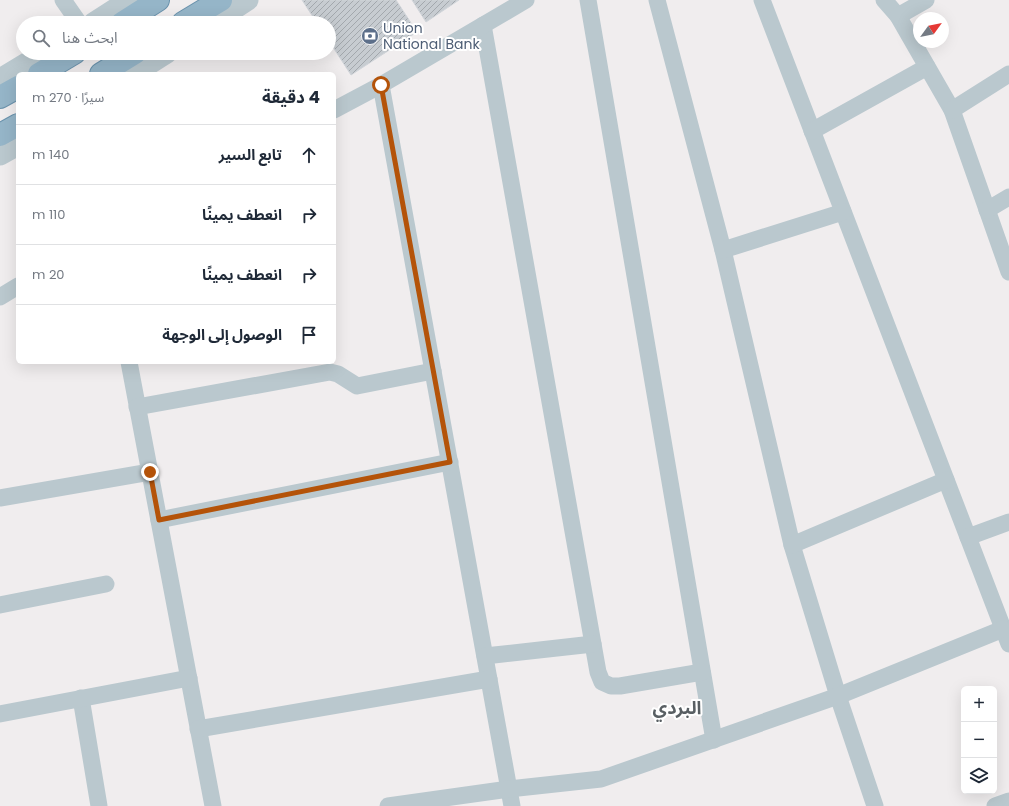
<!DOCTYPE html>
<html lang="ar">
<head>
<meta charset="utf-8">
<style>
  :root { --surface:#fff; --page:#f6f6f7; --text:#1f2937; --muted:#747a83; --line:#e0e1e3 }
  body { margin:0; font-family:Poppins,"Noto Sans Arabic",sans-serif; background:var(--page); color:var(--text); direction:rtl }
  .controls { position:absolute; right:12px; bottom:12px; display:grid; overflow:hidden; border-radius:6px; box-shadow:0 4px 16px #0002 }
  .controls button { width:36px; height:36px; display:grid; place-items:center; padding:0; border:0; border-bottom:1px solid var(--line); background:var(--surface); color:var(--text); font:20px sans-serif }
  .compass { position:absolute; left:913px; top:12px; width:36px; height:36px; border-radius:50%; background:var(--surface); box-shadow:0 4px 16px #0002; rotate:57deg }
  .stop { position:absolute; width:12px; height:12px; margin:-9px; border:3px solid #b45309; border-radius:50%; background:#fff }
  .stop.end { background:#b45309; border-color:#fff; box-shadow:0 1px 4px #0008 }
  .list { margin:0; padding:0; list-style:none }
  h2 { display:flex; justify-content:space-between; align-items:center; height:52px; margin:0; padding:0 16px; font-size:17px }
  h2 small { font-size:13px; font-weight:400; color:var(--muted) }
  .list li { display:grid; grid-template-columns:26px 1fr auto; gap:12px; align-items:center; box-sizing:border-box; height:60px; padding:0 16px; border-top:1px solid var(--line) }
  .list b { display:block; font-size:15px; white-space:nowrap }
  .list em { font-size:13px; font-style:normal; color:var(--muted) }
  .icon { flex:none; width:22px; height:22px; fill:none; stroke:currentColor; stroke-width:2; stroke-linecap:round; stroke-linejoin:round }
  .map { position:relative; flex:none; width:1009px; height:806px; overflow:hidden; direction:ltr }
  .search { position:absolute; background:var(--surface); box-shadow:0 4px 16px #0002; left:16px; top:16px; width:320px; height:44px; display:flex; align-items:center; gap:10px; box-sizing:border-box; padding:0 14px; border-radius:22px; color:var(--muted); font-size:15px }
  .panel { position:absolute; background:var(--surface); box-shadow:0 4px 16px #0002; left:16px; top:72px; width:320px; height:292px; border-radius:6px; direction:rtl }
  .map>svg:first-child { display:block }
</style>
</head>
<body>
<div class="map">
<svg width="1009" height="806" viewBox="0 0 1009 806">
  <defs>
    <pattern id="building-hatch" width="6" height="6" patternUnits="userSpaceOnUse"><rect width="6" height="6" fill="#c7ccd1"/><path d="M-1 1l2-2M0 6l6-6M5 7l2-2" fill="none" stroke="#a3a8ad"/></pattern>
  </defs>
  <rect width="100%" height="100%" fill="#f0edee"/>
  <g fill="url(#building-hatch)" stroke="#d1d5da">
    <path d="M302,0h94l21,32 -66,43 -22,-34v-18h-12z"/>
    <path d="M412,0h47l-33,22z"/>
  </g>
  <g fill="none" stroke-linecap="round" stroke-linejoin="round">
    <g stroke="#6b93ad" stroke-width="24">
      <g id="trunk">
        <path d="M122,23l36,-23"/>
        <path d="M183,23l38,-23"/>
        <path d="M39,74l35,-21"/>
        <path d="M101,74l34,-21"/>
        <path d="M0,97l18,-10"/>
        <path d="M0,135l18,-10"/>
      </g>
    </g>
    <g stroke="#bac8ce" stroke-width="17">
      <path d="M63,0l16,23"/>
      <path d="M588,0l126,740"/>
      <path d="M657,0l66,250 69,295 46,151 37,110"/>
      <path d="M762,0l247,644"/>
      <path d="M884,0l14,16 54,94 57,162"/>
      <path d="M898,16l28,-16"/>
      <path d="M483,25l115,647 4,10 9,4h9l82,-14"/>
      <path d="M381,85l131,721"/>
      <path d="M334,110l47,-25 145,-85"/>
      <path d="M952,110l57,-36"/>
      <path d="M812,131l115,-64"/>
      <path d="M987,210l22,-13"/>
      <path d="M723,250l120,-38"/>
      <path d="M0,297l18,-11"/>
      <path d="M129,362l84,444"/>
      <path d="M137,407l193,-35 8,2 19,12 76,-15"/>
      <path d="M0,498l150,-26"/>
      <path d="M159,520l291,-58"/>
      <path d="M968,537l41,-15"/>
      <path d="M792,545l154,-65"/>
      <path d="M0,605l106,-21"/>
      <path d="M485,656l108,-12"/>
      <path d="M81,698l18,108"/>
      <path d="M0,714l189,-36"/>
      <path d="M198,729l291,-50"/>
      <path d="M388,806l121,-17 92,-10 237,-83 165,-67"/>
      <path d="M995,806l14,-5"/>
    </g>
    <g stroke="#bac8ce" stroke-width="21">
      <path d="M93,23l36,-23"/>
      <path d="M213,23l35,-23"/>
      <path d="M134,74l33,-21"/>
      <path d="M0,79l43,-26"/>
      <path d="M0,155l18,-10"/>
    </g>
    <use href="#trunk" stroke="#95b5c8" stroke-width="22"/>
  </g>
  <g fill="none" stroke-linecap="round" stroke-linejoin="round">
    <path stroke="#b45309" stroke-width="5" d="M150,472l9,48 291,-58 -69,-377"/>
  </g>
  <defs>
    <g id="bank-disc" transform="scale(0.9)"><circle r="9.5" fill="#5c6f8a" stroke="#fff"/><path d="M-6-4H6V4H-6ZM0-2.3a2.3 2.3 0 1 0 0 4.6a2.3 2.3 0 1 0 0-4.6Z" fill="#fff"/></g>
  </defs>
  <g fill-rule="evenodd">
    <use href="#bank-disc" x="370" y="36"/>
  </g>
  <g text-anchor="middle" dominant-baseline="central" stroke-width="4" stroke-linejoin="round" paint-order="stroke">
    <g font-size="14" fill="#4e5e75" stroke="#fff" text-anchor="start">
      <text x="383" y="28">Union<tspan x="383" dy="16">National Bank</tspan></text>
    </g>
    <g font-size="18" font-weight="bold" fill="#595f63" stroke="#fff">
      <text x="677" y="707">البردي</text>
    </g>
  </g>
</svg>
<div class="controls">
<button>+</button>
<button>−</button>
<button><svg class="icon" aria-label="layers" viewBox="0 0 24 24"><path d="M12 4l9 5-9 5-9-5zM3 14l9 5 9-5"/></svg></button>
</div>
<svg class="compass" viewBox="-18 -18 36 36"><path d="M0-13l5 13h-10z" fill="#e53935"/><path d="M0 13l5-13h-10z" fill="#747a83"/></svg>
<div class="stop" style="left:381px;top:85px"></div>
<div class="stop end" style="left:150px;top:472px"></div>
<div class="search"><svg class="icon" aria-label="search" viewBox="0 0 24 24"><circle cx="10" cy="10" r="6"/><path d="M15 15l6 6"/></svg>ابحث هنا</div>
<section class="panel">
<h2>4 دقيقة<small>سيرًا · 270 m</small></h2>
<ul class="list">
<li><svg class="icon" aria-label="ahead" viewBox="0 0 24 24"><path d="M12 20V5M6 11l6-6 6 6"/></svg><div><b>تابع السير</b></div><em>140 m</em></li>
<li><svg class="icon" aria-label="right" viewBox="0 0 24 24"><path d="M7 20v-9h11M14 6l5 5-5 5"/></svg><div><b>انعطف يمينًا</b></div><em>110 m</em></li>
<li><svg class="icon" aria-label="right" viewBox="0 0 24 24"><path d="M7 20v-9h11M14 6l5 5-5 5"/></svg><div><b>انعطف يمينًا</b></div><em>20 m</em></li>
<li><svg class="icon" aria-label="arrive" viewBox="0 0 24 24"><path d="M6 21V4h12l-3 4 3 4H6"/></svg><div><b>الوصول إلى الوجهة</b></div></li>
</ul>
</section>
</div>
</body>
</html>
